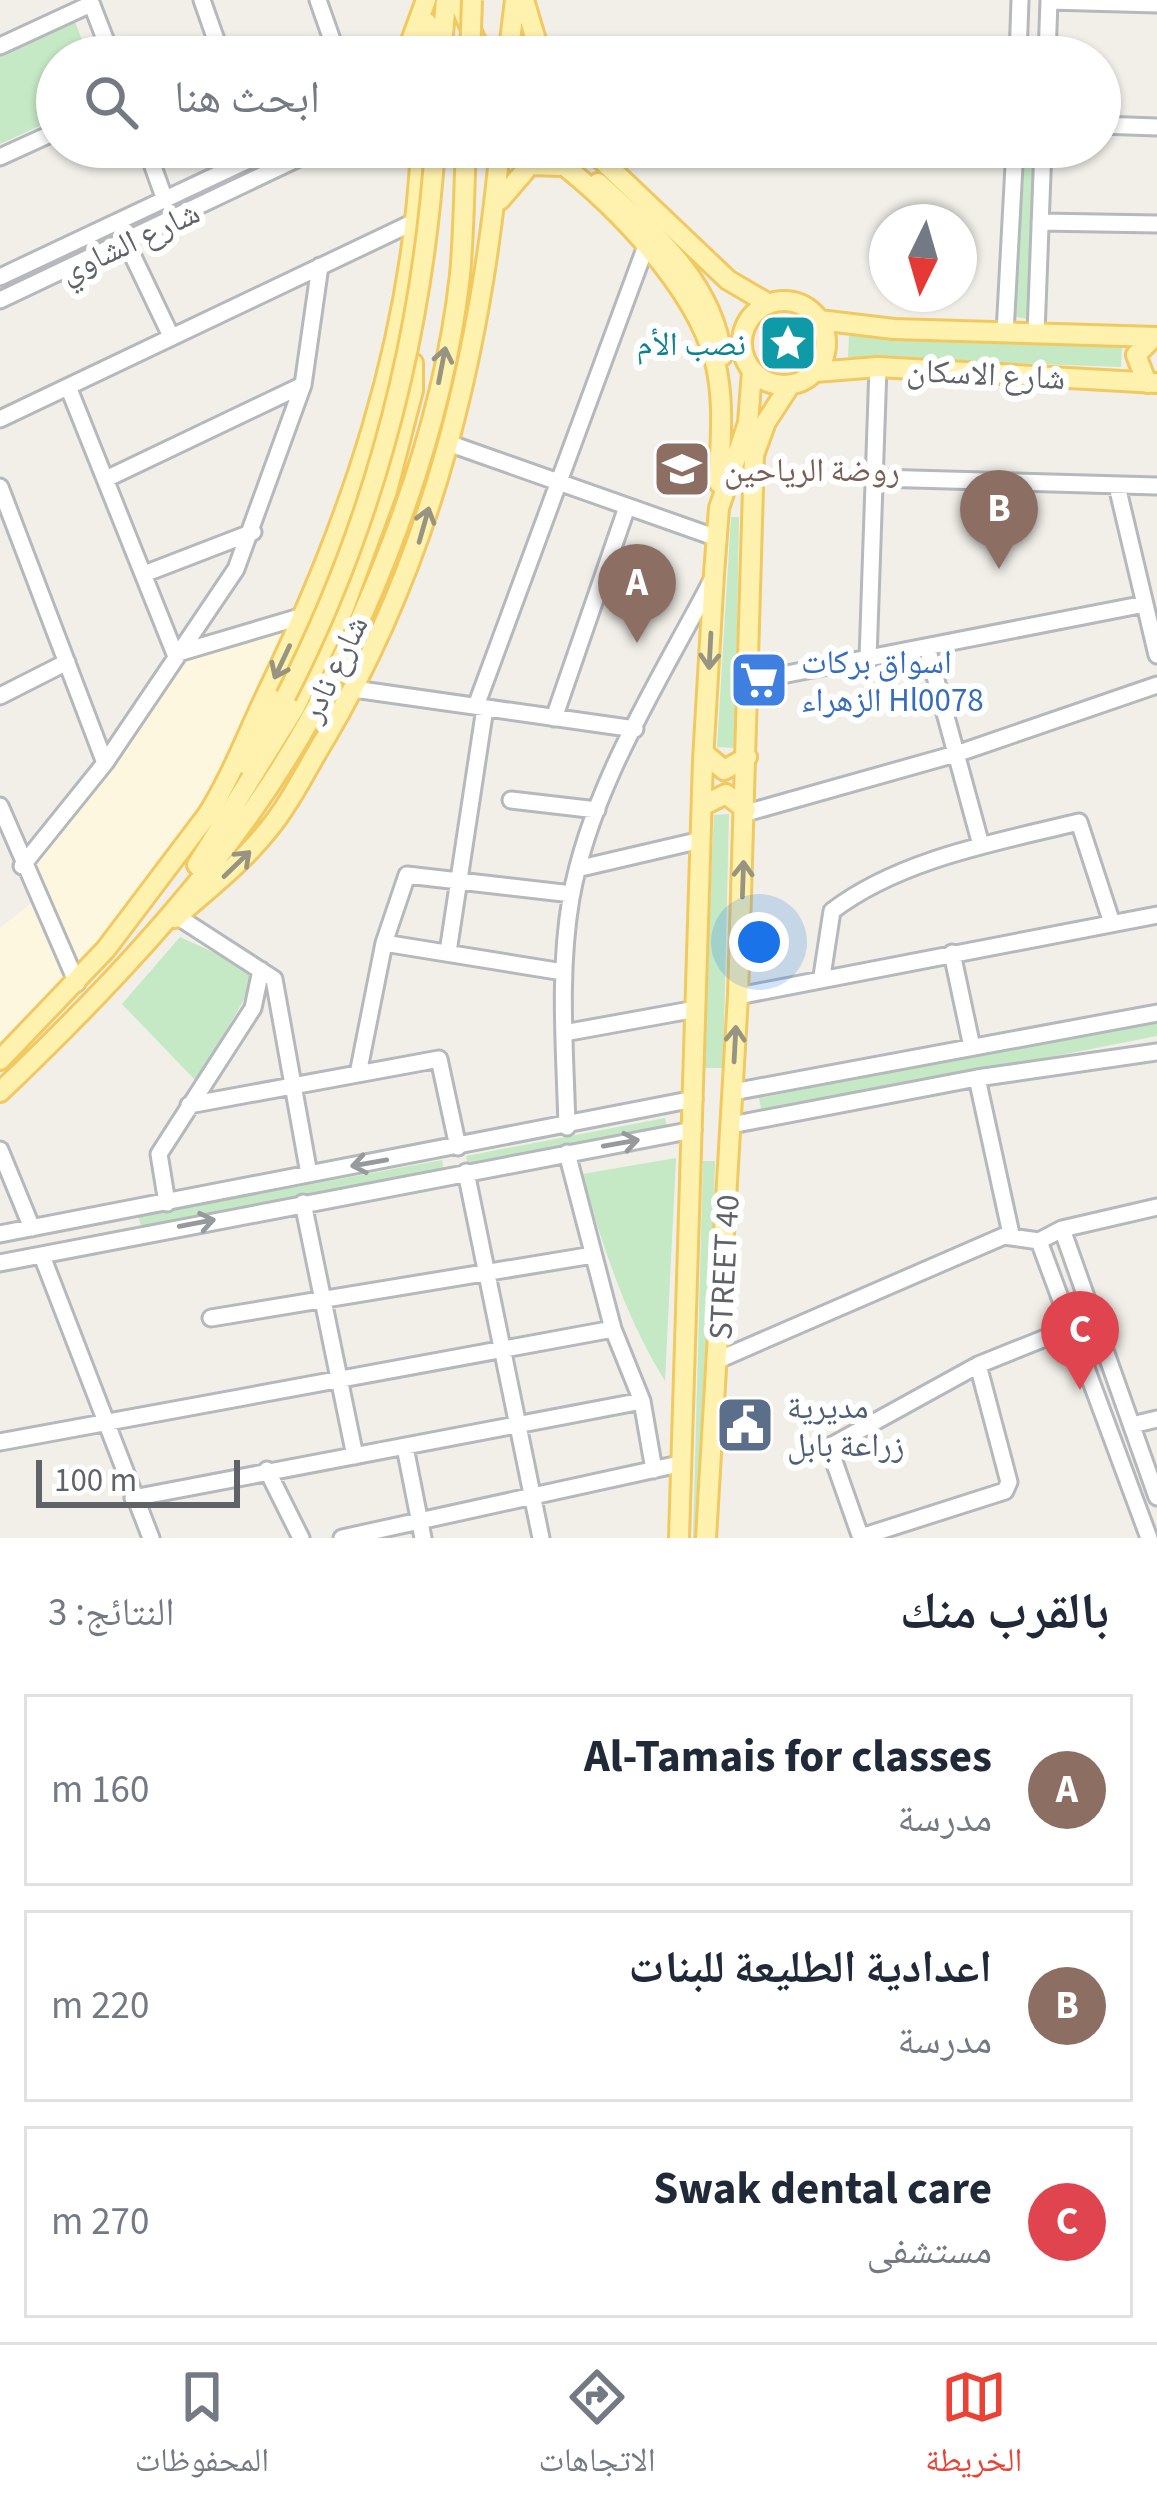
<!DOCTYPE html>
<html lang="ar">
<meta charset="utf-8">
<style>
:root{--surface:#fff;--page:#f6f6f7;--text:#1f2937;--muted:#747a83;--line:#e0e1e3;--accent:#ea4335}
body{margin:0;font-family:"Source Sans 3","Noto Naskh Arabic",sans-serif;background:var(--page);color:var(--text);direction:rtl}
.compass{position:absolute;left:869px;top:204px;width:108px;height:108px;border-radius:50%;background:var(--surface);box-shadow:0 3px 9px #0004;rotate:185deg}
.scale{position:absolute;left:36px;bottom:30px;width:204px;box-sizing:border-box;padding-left:12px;border:6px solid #5f6368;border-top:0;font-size:33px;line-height:42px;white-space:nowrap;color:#5f6368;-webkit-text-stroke:9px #fff;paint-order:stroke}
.you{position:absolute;left:759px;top:942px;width:42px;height:42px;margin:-30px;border:9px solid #fff;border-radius:50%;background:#1a73e8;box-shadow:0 0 0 18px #1a73e833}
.badge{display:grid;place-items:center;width:78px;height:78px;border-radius:50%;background:var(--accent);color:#fff;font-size:39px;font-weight:700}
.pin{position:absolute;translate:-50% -99px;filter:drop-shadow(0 3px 6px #0008)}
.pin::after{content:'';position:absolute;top:63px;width:42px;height:36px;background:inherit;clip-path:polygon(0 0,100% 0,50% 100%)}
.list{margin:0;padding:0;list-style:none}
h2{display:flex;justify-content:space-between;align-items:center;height:156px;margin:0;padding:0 48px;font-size:51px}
h2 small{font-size:39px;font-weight:400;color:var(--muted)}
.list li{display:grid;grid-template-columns:78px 1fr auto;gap:36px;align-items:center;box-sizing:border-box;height:192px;margin:0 24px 24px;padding:0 24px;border:3px solid var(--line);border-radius:0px}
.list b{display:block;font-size:45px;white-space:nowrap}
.list p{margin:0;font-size:39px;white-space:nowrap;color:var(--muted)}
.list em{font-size:39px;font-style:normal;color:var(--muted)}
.icon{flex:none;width:66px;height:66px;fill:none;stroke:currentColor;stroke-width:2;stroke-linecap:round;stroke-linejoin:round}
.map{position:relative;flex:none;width:1157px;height:1538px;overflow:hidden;direction:ltr}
.search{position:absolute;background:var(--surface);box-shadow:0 3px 9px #0004;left:36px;right:36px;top:36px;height:132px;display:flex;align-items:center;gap:30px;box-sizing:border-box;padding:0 42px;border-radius:66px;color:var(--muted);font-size:45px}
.sheet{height:804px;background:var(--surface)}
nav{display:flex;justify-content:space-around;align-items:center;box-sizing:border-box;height:168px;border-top:3px solid var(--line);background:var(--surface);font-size:33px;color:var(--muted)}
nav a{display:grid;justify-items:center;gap:6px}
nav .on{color:var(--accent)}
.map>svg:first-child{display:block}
.commercial{fill:#fef7e0}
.green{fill:#c5e8c5}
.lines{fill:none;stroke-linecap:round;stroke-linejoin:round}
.minor-casing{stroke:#b5b8bc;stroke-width:21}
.major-casing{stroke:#f2c960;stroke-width:24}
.minor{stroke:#fff;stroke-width:15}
.major{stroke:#fff2af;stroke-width:18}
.major-bridge-casing{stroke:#f2c960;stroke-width:24;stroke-linecap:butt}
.major-bridge{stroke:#fff2af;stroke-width:18}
.oneway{stroke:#979581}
.oneway2{stroke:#979a9d}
.labels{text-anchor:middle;stroke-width:12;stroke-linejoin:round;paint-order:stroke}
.street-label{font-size:33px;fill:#5f6368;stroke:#fff}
.culture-label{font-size:33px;fill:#0d838f;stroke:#fff;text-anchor:end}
.education-label{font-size:33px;fill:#785e54;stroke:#fff;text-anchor:start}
.shop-label{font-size:33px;fill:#366cbe;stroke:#fff;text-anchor:start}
.service-label{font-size:33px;fill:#4e5e75;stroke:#fff;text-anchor:start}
</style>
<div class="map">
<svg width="1157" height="1538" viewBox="0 0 1157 1538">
<rect width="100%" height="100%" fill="#f1efe8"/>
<path class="commercial" d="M307,613L194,823L45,1009L0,1046V928L43,894L29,847L183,663Z"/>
<path class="green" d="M75,22L89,57H57V118L0,144V55Z
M1023,147H1035L1028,319L1016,317Z
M849,336L1122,345L1121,367L848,357Z
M731,517H739L735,748L717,747Z
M729,814L723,1068H702L714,815Z
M180,937L259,973L197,1082L122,1004Z
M1157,1019V1036L762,1114L759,1098Z
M665,1118L668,1132L469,1173L466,1156Z
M676,1158L665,1381C625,1316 603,1247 582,1174Z
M442,1160L445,1175L141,1226L138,1216Z
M703,1161H715L704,1538H693Z"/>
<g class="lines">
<g class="minor-casing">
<path id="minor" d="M90,0L112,57
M202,0L222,57
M318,0L338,57
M1049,1L1157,4
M0,46L91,4
M1018,57L1020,0
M1047,57L1049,0
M1100,125L1157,127
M146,147L165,200
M0,157L57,131
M1040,222L1157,224
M127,244L170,334
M0,277L276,147
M0,300L322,147
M1005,333L1015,147
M1036,334L1043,147
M69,389L175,654L303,616
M0,419L416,221
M448,443L717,538
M878,478L1157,486
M106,479L303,385
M1117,486L1157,655
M0,487L105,763
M144,574L253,532
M927,647L981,845
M868,659L878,367
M751,681L1145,604
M354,689L635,729
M0,696L67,662
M476,706L646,246
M554,718L627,507
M511,800L597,810
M0,806L77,983
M746,813L959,753L1157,685
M22,866L105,763L236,569L303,385L320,266
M581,868L701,840
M172,913L274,979L309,1174
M384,943L563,972
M448,952L485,708
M952,953L972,1047
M822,976L832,911C900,859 997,842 1079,822L1112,923
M738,996L1157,915
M564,1033L696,1009
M358,1074L384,943L407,875L572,894
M977,1078L1011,1234
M733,1092L1157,1013
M189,1105L439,1059L458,1147
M731,1125L977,1078L1157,1052
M567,1127C565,1051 558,974 571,898C591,786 660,680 712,580
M0,1150L32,1228
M567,1153L613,1329L642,1401L654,1470
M466,1172L541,1538
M167,1203L159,1154L253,1008L261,970
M303,1203L355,1456
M1062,1229L1157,1497
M0,1234L694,1099
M1039,1241L1149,1538
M42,1256L151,1538
M0,1263L693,1130
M211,1318L593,1255
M718,1360L1004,1236L1039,1241L1062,1229L1157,1207
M1132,1425L1157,1419
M0,1442L613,1329
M405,1447L423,1538
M267,1470L301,1538
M133,1498L642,1401
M861,1537L1005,1491L1009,1482L978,1365
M342,1538L679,1464
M861,1538L829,1447L978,1365L1070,1328"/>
</g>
<g class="major-casing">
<path id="major" d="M458,0L483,57
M524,0L541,57
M405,57L426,0
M425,57L427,23
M441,57L446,0
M508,57L515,0
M539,147C604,193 695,283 715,362C725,401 720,443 719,483
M588,147L728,280L769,304
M598,183C652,232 712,279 722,356
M500,200L530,165L562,166
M742 343a42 42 0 1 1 84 0a42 42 0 1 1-84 0Z
M819,320L894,329L1157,337
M815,372L878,367L1157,383
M1147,383L1136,355L1154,337
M704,753L724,770L747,757
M245,764L286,696
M702,806L726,794L746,810
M206,817C231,778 247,735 267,693C351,520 412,341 421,147
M197,865L294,709L344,608L387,491L413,390V363L396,360
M175,918C207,890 241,864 268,830C291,802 307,768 326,737C432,557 481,354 500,147
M0,1060L106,949L211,810
M0,1092C89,1007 178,915 250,814C354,668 440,454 460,275C464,232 464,189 466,147
M679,1538L703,760L714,574L719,508L748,423L752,371
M706,1538L738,996L754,455L766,422L790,385"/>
</g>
<use href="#minor" class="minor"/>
<use href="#major" class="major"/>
<g class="major-bridge-casing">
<path id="major-bridge" d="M470,57L472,0
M286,696C374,524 422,340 435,147"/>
</g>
<use href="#major-bridge" class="major-bridge"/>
</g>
<defs><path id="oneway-shaft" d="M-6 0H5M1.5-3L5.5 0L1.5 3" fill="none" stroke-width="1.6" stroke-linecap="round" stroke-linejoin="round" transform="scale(3)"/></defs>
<g class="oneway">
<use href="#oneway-shaft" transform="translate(442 365) rotate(-79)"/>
<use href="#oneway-shaft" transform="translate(424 525) rotate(-74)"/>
<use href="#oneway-shaft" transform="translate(710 651) rotate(93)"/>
<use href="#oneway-shaft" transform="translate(282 662) rotate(115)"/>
<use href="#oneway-shaft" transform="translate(237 864) rotate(-44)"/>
<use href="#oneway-shaft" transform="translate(743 879) rotate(-88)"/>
<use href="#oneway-shaft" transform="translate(735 1044) rotate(-87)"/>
</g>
<g class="oneway2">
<use href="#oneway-shaft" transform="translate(621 1143) rotate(-10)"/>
<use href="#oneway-shaft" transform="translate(369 1163) rotate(170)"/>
<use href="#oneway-shaft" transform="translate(197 1223) rotate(-11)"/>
</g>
<defs>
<g id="sight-square" transform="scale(3)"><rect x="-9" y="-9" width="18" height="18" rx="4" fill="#0f9aa8" stroke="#fff"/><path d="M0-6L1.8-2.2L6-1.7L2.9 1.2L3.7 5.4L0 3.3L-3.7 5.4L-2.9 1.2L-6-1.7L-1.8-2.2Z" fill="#fff"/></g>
<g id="school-square" transform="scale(3)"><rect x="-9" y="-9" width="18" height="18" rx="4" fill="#8d6e63" stroke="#fff"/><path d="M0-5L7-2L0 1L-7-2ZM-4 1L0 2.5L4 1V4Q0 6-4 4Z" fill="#fff"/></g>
<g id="supermarket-square" transform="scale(3)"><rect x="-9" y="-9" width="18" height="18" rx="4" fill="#3f7fe0" stroke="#fff"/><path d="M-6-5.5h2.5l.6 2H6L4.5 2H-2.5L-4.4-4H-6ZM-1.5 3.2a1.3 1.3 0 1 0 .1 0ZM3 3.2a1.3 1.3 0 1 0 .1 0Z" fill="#fff"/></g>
<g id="civic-square" transform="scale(3)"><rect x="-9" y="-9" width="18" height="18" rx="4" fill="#5c6f8a" stroke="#fff"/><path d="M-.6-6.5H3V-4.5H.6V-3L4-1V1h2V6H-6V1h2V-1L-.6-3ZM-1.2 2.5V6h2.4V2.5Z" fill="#fff"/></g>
</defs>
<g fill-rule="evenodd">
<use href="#sight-square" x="788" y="343"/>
<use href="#school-square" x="682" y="469"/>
<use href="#supermarket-square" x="759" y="680"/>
<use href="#civic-square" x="745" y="1425"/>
</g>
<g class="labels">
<g class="street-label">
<text transform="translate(129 241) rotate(-25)" y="12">شارع الشاوي</text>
<text transform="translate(986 373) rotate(3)" y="12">شارع الاسكان</text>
<text transform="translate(333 668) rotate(-64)" y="12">شارع نادر</text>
<text transform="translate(723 1267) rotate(-87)" y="12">STREET 40</text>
</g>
<g class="culture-label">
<text x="746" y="355">نصب الأم</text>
</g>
<g class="education-label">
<text x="724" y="481">روضة الرياحين</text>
</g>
<g class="shop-label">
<text x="801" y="673">اسواق بركات<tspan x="801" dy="38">الزهراء Hl0078</tspan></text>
</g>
<g class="service-label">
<text x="787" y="1418">مديرية<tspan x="787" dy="38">زراعة بابل</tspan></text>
</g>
</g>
</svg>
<svg class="compass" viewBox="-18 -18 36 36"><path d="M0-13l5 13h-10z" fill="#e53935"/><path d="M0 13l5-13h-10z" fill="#747a83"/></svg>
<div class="scale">100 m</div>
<div class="you"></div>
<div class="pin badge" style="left:637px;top:643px;background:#8d6e63">A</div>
<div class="pin badge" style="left:999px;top:569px;background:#8d6e63">B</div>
<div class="pin badge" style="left:1080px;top:1390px;background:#e0444e">C</div>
<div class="search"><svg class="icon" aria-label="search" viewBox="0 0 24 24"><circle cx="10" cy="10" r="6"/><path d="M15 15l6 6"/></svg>ابحث هنا</div>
</div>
<section class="sheet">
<h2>بالقرب منك<small>النتائج: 3</small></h2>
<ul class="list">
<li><span class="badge" style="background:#8d6e63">A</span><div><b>Al-Tamais for classes</b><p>مدرسة</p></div><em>160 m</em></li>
<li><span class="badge" style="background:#8d6e63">B</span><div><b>اعدادية الطليعة للبنات</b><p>مدرسة</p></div><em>220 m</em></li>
<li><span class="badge" style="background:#e0444e">C</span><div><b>Swak dental care</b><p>مستشفى</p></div><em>270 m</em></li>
</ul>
</section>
<nav>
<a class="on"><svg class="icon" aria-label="map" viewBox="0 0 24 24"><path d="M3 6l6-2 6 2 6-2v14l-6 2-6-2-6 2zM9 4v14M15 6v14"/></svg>الخريطة</a>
<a><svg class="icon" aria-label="directions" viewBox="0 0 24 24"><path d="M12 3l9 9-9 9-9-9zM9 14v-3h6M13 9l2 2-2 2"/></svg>الاتجاهات</a>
<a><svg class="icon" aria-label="saved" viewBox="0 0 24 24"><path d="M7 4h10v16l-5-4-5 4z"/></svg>المحفوظات</a>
</nav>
